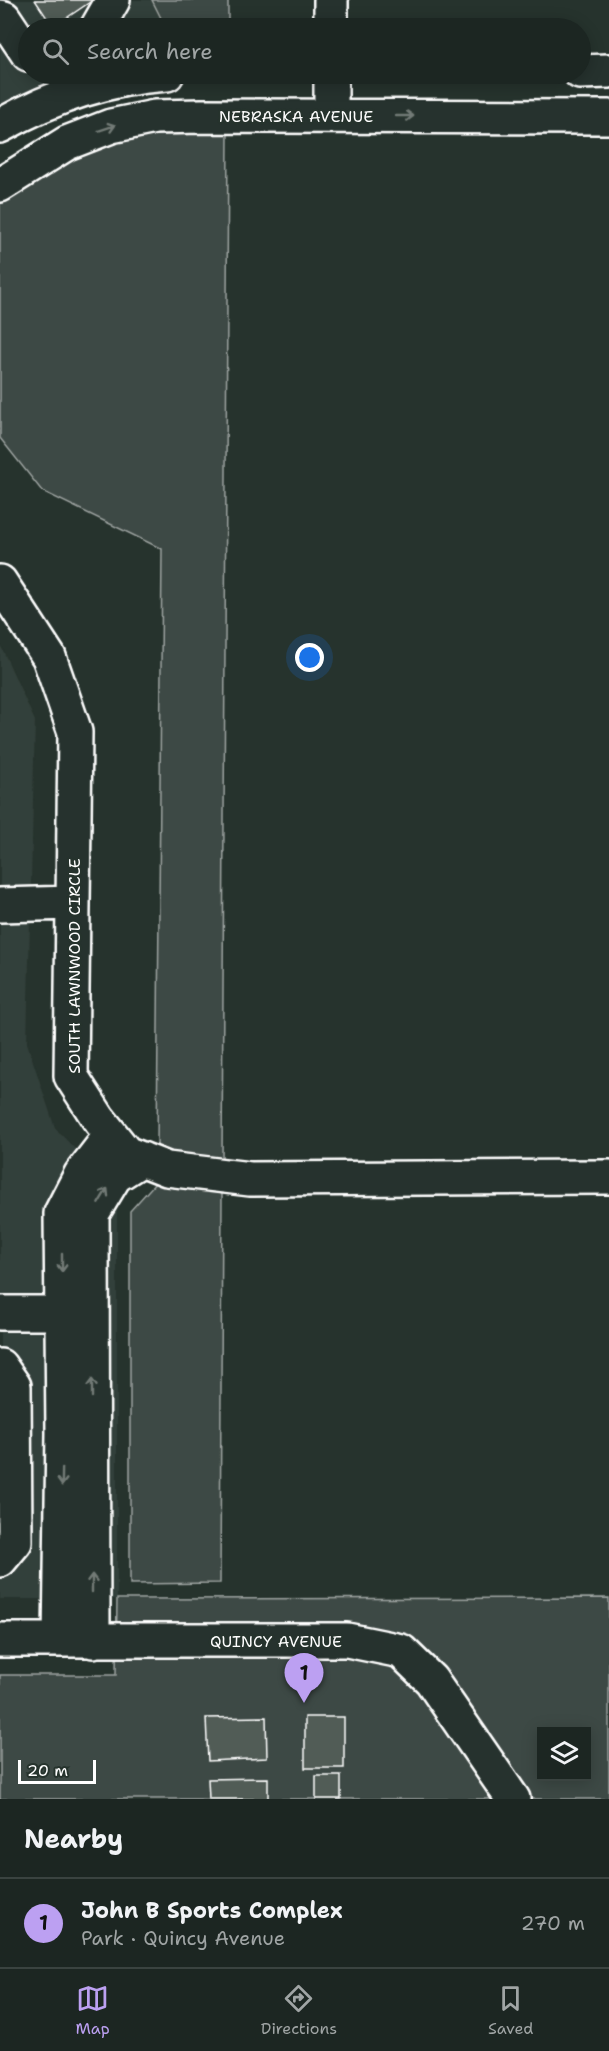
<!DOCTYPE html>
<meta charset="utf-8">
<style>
:root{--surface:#1c2622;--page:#252e2a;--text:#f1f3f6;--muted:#a0a5a5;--line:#3a4340;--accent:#bca0f2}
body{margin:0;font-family:"Shantell Sans",sans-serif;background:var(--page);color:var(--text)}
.controls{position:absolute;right:18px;bottom:18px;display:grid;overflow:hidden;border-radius:0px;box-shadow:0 3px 15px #0003}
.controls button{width:54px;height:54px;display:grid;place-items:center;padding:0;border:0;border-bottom:2px solid var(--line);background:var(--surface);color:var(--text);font:30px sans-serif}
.scale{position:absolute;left:18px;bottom:15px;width:78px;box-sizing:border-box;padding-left:6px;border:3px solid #fff;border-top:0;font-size:16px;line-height:21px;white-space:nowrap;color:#fff;-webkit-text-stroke:4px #26332d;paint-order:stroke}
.you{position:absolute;left:310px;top:658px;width:21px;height:21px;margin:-15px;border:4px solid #fff;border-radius:50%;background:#1a73e8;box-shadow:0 0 0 9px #1a73e833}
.badge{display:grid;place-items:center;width:39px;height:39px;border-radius:50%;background:var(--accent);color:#111;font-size:20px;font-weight:700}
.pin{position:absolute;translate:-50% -50px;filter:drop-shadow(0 2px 3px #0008)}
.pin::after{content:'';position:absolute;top:32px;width:21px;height:18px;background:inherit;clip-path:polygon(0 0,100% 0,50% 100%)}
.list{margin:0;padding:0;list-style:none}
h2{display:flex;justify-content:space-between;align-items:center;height:78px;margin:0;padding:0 24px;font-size:26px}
h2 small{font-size:20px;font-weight:400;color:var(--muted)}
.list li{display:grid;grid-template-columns:39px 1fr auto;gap:18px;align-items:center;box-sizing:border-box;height:90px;padding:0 24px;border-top:2px solid var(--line)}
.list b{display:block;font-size:22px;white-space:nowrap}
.list p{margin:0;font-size:20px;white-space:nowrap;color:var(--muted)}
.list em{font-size:20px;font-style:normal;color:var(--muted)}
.icon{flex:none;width:33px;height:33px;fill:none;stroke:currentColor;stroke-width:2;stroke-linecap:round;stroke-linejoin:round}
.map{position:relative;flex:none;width:609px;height:1799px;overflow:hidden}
.search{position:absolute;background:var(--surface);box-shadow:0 3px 15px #0003;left:18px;right:18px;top:18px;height:66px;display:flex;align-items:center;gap:15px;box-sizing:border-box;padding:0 21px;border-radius:33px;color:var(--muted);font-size:22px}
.sheet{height:168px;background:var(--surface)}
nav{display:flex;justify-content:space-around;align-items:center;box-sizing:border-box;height:84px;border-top:2px solid var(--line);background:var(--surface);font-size:16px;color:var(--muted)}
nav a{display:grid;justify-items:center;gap:3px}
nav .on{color:var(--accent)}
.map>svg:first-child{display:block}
.built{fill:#333f3a}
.green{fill:#3e4944;stroke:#9ea4a2;stroke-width:1.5;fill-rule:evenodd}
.building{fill:#515c57;stroke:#fff;stroke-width:1.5}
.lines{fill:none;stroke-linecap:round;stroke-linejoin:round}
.minor-casing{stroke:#fff;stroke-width:38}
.minor{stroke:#26332d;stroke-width:33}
.oneway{stroke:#727a76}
.labels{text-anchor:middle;stroke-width:4.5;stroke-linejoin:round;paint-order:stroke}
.street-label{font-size:16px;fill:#fff;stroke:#26332d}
</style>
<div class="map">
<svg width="609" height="1799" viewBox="0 0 609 1799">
<rect width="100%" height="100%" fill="#26332d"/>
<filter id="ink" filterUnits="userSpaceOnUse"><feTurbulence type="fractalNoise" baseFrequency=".0167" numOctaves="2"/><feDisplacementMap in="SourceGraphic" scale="12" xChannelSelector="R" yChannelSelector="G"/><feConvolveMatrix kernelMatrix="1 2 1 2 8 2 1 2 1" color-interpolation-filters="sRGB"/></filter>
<g filter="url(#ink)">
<path class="built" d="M0,0H152L166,28H28V74H84L57,82L56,80L0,109Z
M0,644L35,721L27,1043L55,1128L117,1193V1599H0Z"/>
<path class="green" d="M152,0H228V28H166Z
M228,131L222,1161L170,1154L157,1149L162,549L42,491L0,438V204C41,167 104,136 159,132C182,130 205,131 228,131Z
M157,1181L222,1191L220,1583L130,1584V1211Z
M609,1598V1799H0V1675H116L117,1599ZM542,1732H586V1776H542Z"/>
<path class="building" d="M35,0H93L53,27Z
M266,1717L267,1758L208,1761L206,1718Z
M305,1717H344V1768H305Z
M316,1776H341V1799H316Z
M268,1778V1799H209L208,1779Z"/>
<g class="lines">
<g class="minor-casing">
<path id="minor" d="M331,0V28
M0,17L4,18L28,54
M97,28L113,0
M580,72L609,71
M331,116V74
M0,126C53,96 106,78 167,74
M0,185L67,143L111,126L155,117L202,116L609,117
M0,582L49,657L75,732L71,1076L98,1118L126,1153L167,1169L250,1179L609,1177
M0,905L73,903
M0,1313H82
M0,1366L14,1386L15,1542L0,1560
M0,1640H347L401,1651L431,1680L513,1799
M60,1640L63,1433L61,1213L81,1174L111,1135
M93,1641L92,1214L115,1176L142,1159"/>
</g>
<use href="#minor" class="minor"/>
</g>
<defs><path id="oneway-shaft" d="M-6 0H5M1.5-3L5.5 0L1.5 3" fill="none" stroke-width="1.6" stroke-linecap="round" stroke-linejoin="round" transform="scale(1.5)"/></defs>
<g class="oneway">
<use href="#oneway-shaft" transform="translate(405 116)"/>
<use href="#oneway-shaft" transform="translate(107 128) rotate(-18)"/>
<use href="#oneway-shaft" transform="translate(103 1196) rotate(-59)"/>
<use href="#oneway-shaft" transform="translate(62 1263) rotate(90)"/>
<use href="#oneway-shaft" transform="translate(92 1388) rotate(-90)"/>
<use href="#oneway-shaft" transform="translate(62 1477) rotate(91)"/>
<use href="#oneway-shaft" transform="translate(92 1583) rotate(-90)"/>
</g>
</g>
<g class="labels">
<g class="street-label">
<text x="296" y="122">NEBRASKA AVENUE</text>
<text transform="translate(74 966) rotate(-90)" y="6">SOUTH LAWNWOOD CIRCLE</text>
<text x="276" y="1647">QUINCY AVENUE</text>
</g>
</g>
</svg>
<div class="controls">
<button><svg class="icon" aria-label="layers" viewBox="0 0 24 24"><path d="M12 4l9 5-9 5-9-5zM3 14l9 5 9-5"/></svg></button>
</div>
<div class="scale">20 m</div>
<div class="you"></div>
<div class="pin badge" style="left:304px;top:1703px">1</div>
<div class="search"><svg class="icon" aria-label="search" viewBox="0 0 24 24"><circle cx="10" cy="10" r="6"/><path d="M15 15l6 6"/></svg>Search here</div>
</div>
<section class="sheet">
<h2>Nearby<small></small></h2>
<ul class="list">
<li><span class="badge">1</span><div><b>John B Sports Complex</b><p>Park · Quincy Avenue</p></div><em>270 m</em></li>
</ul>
</section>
<nav>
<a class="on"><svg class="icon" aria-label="map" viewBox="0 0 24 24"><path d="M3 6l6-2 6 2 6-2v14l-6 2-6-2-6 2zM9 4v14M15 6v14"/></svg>Map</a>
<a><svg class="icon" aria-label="directions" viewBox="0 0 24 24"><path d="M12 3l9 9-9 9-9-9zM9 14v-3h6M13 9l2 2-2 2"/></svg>Directions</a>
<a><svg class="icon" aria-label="saved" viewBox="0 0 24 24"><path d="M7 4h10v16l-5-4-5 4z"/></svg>Saved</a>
</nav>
